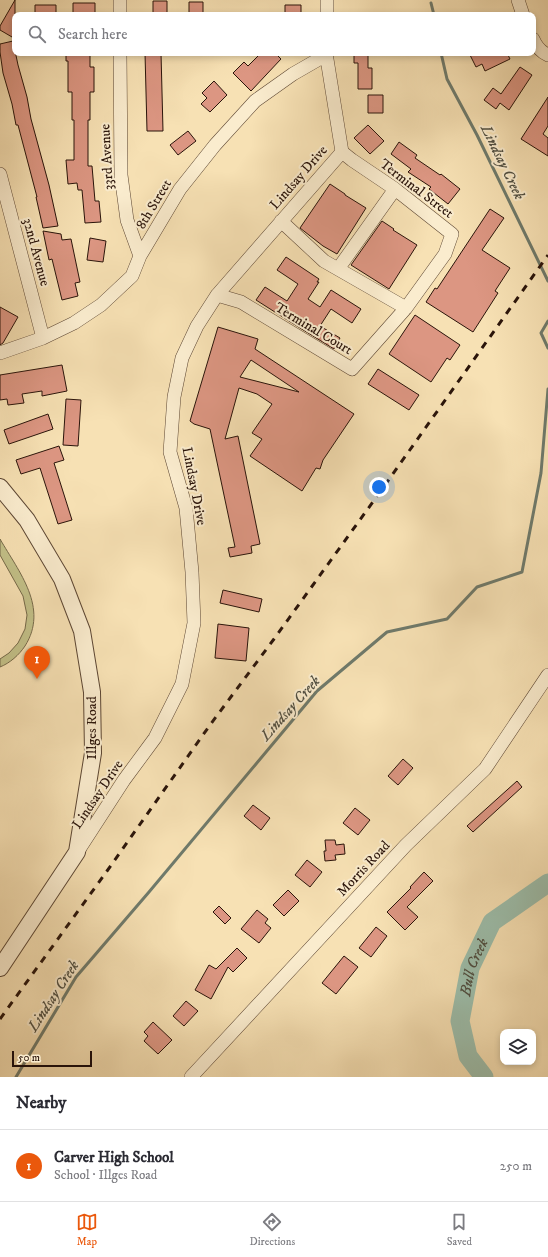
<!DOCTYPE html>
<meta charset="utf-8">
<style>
:root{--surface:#fff;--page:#f2f2f3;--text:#2b2b33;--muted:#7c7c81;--line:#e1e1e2;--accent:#ea580c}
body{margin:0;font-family:"IM FELL DW Pica",serif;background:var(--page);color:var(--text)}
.controls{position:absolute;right:12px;bottom:12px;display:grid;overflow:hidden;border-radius:8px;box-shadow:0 2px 6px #0003}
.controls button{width:36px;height:36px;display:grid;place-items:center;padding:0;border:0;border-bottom:1px solid var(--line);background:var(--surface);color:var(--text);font:20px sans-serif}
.scale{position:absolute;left:12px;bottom:10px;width:80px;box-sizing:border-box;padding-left:4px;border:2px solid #2a140a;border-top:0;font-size:11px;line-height:14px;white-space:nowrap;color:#2a140a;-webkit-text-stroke:3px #faecce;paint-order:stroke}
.you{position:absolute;left:379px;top:487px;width:14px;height:14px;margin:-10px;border:3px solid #fff;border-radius:50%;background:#1a73e8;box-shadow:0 0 0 6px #1a73e833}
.badge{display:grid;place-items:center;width:26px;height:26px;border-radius:50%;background:var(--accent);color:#fff;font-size:13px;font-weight:700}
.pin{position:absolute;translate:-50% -33px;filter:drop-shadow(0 1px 2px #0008)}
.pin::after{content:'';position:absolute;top:21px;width:14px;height:12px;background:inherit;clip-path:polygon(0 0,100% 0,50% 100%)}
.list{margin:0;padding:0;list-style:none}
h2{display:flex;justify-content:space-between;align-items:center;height:52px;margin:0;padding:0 16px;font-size:17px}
h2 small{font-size:13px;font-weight:400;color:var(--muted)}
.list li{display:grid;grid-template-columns:26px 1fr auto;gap:12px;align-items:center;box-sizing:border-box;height:72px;padding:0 16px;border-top:1px solid var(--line)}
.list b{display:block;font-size:15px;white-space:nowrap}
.list p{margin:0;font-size:13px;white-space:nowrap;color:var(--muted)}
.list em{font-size:13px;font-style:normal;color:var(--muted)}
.icon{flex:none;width:22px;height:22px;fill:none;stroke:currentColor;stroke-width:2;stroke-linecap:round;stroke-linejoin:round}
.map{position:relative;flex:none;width:548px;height:1077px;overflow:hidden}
.search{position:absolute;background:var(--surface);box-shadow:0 2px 6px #0003;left:12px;right:12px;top:12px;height:44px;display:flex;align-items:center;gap:10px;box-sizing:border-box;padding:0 14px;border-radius:8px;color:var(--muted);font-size:15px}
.sheet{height:124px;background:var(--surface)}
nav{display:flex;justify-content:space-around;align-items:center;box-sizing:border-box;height:56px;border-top:1px solid var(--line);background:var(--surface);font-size:11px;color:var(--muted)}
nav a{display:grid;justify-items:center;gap:2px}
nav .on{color:var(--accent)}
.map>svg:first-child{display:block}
.green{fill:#c3c189;stroke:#766a4a}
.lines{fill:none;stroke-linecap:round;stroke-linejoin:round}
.stream{stroke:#6f7a6b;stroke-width:3}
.river{stroke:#9dbeab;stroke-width:19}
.building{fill:#dc9682;stroke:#2a140a;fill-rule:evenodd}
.minor-casing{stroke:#5d4734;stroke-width:14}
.tertiary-casing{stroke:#5d4734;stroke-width:18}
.minor{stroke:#faecce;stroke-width:13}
.tertiary{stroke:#faecce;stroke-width:16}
.rail{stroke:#2a140a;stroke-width:3;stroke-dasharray:7 7;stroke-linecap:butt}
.labels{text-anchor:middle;stroke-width:4;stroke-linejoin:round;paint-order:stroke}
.street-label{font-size:14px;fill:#2a140a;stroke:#faecce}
.water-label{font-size:15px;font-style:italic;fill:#525042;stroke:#faecce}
</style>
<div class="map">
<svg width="548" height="1077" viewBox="0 0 548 1077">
<rect width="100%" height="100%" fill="#f7e1b4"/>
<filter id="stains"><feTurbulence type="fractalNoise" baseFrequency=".005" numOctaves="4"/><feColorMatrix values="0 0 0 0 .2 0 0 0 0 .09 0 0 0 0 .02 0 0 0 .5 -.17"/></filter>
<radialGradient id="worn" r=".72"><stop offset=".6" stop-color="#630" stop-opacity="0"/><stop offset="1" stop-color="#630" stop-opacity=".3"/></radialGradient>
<path class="green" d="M0,539C19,572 49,608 25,646C19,655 10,663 0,667V659L9,653L18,643L25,629L27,615L23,596L0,555Z"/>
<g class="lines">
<path class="stream" d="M431,3L434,15
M441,53L447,79L477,135L548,281
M548,321L541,333L548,348
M16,1077L76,977L149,892L317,691L387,632L447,619L477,587L522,572L541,473L548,389"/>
<path class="river" id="s1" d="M484,1077L468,1056L460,1021L470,968L492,922L548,883"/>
</g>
<path class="building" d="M15,0V32L12,37L0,30V26Z
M153,1H167V15H153Z
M189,2H203V15H189Z
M73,3H95V15H73Z
M35,5H56V15H35Z
M285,5H301V15H285Z
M13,41L18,65L27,97L31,119L49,185L58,226L43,228L36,197H37L18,125H16L12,104L3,73L0,52V44Z
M66,53H90V67H94V92H90V120H88V166H92L95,201H99L101,222L85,223L82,190H78L77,183L68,184L66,160H74V120H72V92H68V61H66Z
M145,53H161L163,131H147Z
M261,53H275L281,59L251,91L233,73L244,62L248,66Z
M354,53H368V68H372V89H358V63H354Z
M469,53H507L510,59L485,71L482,64L476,67Z
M520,67L532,75L509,110L500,103L496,109L484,100L493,88L501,94Z
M214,81L227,95L210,112L201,104L207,98L202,93Z
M368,95H383V113H368Z
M548,97V126L543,134L548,138V156L521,139Z
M368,125L384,141L370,154L354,138Z
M188,131L196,141L178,155L170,145Z
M399,142L417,155L415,158L440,175L441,174L460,189L448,204L429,189L431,187L408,172L411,169L391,154Z
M330,184L345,194V195L366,208L337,254L323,246L300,228Z
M490,209L504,218L482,250L510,268L495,291L498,293L473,332L426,302L435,288L437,289Z
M382,221L394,229L393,230L417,245L389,289L351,265Z
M43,231L61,234L62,240L71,239L80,282L75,283L78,296L62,300L52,259L49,260Z
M90,238L106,241L103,262L87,260Z
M286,257L319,279L317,282H319L308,299L320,307L331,290L361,309L352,323L331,309L320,326L340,338L334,349L300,328L256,300L265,287L287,301L298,284L277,270Z
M0,307L18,317L3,343L0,345Z
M415,315L460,345L450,360L447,358L431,382L389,354Z
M218,327L258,339L255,349L354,414L323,460L320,469L316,468L302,491L250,456L262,439L252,433L272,404L257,394L239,388L225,439L238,436L260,544L251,546L252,553L230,557L228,548L235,547L210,429L194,424L190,421ZM251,360L299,392L240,377Z
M62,365L67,391L42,396V391L22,394L24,403L8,405L7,399L0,400V375Z
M378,369L419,395L409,410L368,384Z
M66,399L81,400L78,446L63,445Z
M48,414L53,429L9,444L4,430Z
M59,446L64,460L54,463L72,520L58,524L40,468L21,474L16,460Z
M223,590L262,599L259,612L220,603Z
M218,624L249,628L246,661L215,658Z
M403,759L413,768L398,785L388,776Z
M517,781L522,787L473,832L467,826Z
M253,805L270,818L261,830L244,816Z
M355,808L370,820L358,835L343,823Z
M325,840H335L336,845L344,844L345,854L335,855L336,860L325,861L324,851H326Z
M307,860L322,872L310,887L295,875Z
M424,872L433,881L407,907L418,917L405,930L387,912L411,888L410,887Z
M288,890L299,901L284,916L273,905Z
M219,906L231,918L225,924L213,912Z
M257,910L268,919L265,923L271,928L259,943L241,929Z
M376,927L387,936L371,957L359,948Z
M237,948L247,958L233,972L228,967L211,999L195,990L209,965L216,969Z
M344,956L358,967L336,994L322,983Z
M186,1001L198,1011L184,1026L173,1016Z
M153,1022L172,1040L158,1054L144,1041L148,1036L144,1032Z"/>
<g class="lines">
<g class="minor-casing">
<path id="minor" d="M518,0L523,15
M120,15V0
M327,15V0
M533,39C536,46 541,52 548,55
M120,53L121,175L127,220L140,256
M326,53L342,152
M0,174L43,338
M281,221L324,261L406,308
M338,269L395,189
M217,295L241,302L352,369L406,308L445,254L452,234L395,189L352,160L342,152
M0,353L43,338L74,323L101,305L132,276L140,256L180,189L215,145L255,101L293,74L326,55
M78,851L124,780L155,738L182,684L194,623L192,572L186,508L170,452L174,397L182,358L197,326L217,295L342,152
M191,1077L406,845L485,769L548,675"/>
</g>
<g class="tertiary-casing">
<path id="tertiary" d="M0,487L27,520L62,579L82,631L92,692L93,753L77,852L0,968"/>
</g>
<use href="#minor" class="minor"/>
<use href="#tertiary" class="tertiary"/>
<path class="rail" d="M0,1019L107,871L210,725L274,639L380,492L548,255"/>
</g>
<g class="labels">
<g class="street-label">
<text transform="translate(106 157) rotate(-93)" y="5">33rd Avenue</text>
<text transform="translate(298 177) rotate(-49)" y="5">Lindsay Drive</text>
<text transform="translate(417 188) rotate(37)" y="5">Terminal Street</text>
<text transform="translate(153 204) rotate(-59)" y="5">8th Street</text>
<text transform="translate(37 252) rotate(75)" y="5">32nd Avenue</text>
<text transform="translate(314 328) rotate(31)" y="5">Terminal Court</text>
<text transform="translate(195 486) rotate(79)" y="5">Lindsay Drive</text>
<text transform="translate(91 728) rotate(-90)" y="5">Illges Road</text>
<text transform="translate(97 794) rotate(-56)" y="5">Lindsay Drive</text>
<text transform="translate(363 868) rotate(-47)" y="5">Morris Road</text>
</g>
<g class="water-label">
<text transform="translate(503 162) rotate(64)" y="5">Lindsay Creek</text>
<text transform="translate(290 708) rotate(-48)" y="5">Lindsay Creek</text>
<text dy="5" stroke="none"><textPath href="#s1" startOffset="118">Bull Creek</textPath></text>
<text transform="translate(53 996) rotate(-57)" y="5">Lindsay Creek</text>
</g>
</g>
<rect width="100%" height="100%" filter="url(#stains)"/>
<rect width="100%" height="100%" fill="url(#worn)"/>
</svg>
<div class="controls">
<button><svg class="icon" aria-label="layers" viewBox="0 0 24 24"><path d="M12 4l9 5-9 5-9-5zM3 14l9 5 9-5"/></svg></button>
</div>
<div class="scale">50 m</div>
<div class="you"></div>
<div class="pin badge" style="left:37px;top:679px">1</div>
<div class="search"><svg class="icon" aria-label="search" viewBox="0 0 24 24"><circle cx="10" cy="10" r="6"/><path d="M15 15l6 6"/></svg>Search here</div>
</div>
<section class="sheet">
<h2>Nearby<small></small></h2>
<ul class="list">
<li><span class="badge">1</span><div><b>Carver High School</b><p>School · Illges Road</p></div><em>250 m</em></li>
</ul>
</section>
<nav>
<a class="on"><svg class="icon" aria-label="map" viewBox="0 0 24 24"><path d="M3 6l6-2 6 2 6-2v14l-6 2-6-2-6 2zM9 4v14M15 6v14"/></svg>Map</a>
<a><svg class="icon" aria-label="directions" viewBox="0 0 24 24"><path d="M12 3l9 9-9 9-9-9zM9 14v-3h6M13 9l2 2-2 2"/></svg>Directions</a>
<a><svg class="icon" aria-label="saved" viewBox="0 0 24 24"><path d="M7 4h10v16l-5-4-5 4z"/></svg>Saved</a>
</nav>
